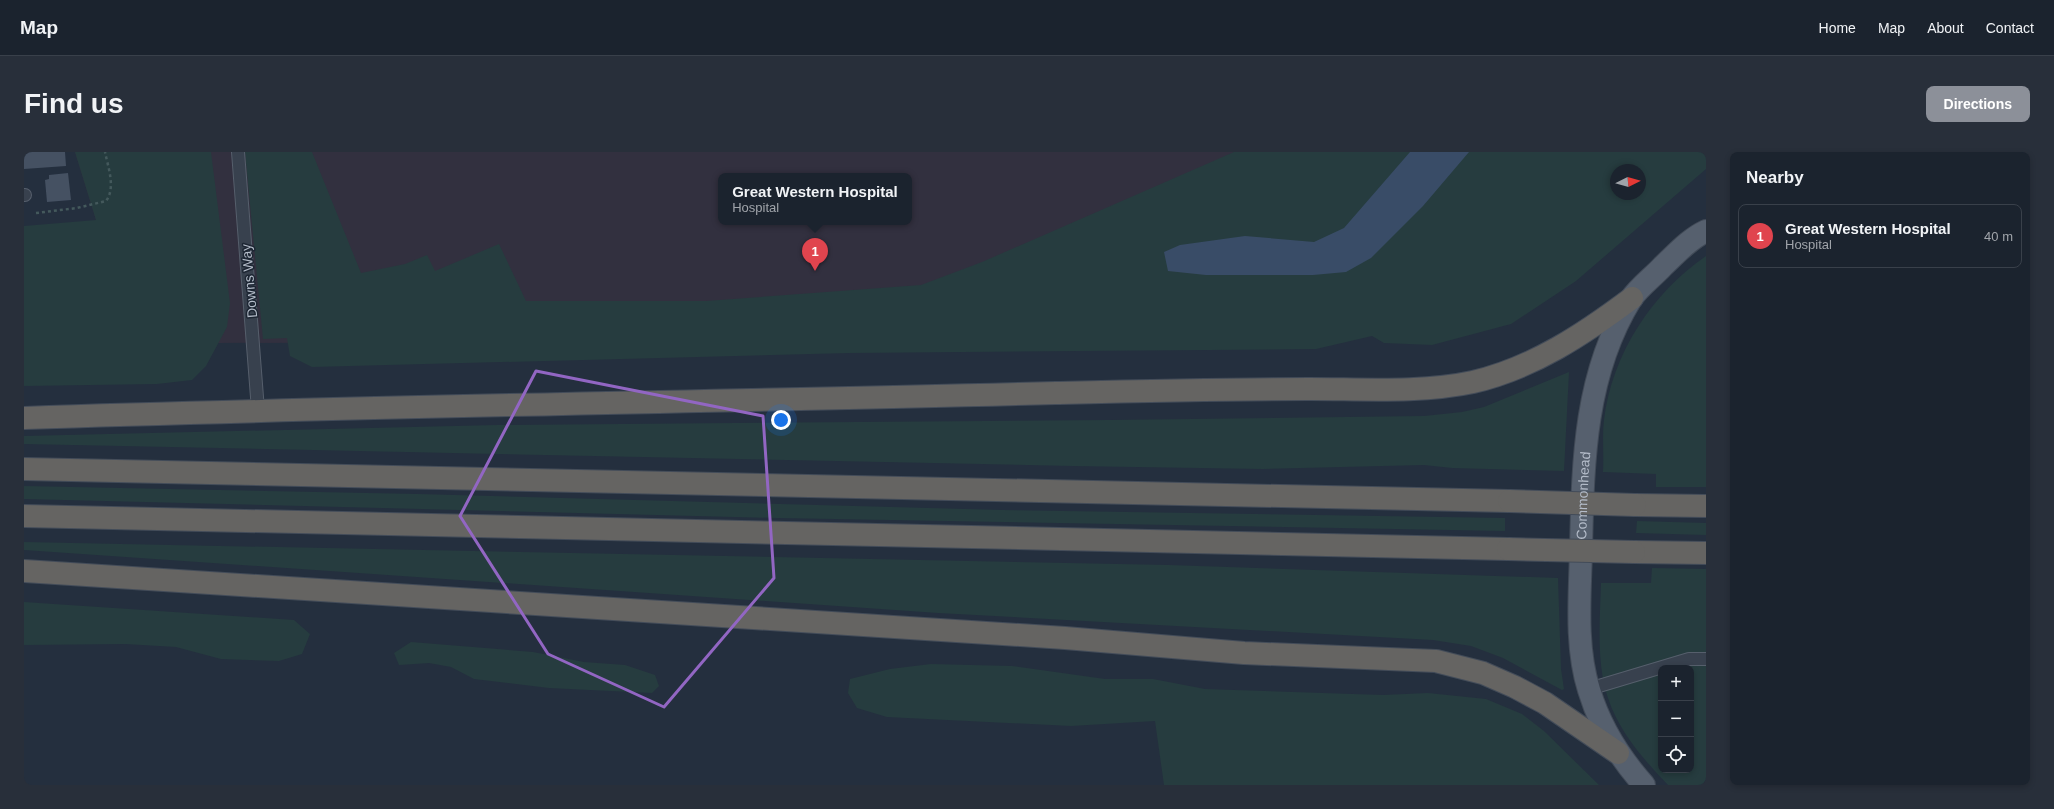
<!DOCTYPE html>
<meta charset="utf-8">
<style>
:root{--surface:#1b232e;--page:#282f3a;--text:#f1f3f6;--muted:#a0a4aa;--line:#39404a;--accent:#8c9099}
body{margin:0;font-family:Helvetica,sans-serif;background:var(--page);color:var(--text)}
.controls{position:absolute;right:12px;bottom:12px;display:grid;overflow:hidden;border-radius:8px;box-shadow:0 2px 6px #0003}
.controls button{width:36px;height:36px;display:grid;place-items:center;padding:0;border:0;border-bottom:1px solid var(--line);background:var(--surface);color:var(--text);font:20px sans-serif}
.compass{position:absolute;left:1586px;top:12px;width:36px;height:36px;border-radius:50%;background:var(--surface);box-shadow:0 2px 6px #0003;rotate:85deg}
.you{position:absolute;left:757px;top:268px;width:14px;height:14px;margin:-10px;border:3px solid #fff;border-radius:50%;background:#1a73e8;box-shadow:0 0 0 6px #1a73e833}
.badge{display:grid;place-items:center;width:26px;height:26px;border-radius:50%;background:var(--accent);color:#fff;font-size:13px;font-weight:700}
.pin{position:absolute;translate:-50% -33px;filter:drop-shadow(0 1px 2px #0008)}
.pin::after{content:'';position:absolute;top:21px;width:14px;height:12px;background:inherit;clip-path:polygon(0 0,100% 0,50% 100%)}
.popup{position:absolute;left:694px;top:21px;width:194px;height:52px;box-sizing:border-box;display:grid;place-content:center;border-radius:8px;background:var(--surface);filter:drop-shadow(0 1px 3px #0005);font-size:13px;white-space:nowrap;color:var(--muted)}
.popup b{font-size:15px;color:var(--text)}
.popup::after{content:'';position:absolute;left:50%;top:100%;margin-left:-8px;border:8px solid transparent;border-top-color:var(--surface)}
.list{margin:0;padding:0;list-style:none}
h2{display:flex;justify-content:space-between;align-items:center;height:52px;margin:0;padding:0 16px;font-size:17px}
h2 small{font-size:13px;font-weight:400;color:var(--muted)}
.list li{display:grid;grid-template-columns:26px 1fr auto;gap:12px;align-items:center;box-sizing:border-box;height:64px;margin:0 8px 8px;padding:0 8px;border:1px solid var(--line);border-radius:8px}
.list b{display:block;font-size:15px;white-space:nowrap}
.list p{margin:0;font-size:13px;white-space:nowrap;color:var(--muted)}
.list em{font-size:13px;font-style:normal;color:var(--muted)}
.icon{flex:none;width:22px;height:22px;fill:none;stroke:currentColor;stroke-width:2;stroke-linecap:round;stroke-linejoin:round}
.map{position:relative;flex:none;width:1682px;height:633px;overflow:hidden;border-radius:8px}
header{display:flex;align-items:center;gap:24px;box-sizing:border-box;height:56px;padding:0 20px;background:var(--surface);border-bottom:1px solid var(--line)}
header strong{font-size:19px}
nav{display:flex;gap:22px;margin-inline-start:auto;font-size:14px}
.intro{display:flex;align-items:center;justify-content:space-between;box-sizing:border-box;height:96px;padding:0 24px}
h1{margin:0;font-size:28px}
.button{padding:10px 18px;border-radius:8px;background:var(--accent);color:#fff;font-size:14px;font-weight:700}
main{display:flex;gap:24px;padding:0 24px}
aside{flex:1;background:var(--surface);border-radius:8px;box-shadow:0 2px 6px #0003}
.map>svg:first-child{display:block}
.medical{fill:#32303f;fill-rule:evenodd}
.green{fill:#263c3f;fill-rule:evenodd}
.water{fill:#394c67}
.building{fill:#455162}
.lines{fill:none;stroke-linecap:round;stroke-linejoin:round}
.service-casing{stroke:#565f6c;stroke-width:14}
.primary-casing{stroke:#414a57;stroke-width:24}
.trunk-casing{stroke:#434c59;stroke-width:24}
.path{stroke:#44595c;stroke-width:2.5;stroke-dasharray:3 3;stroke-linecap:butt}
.service{stroke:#38414e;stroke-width:12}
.primary{stroke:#56606e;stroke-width:22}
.trunk{stroke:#656462;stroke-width:22}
.trunk-bridge-casing{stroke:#434c59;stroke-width:24;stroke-linecap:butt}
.trunk-bridge{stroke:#656462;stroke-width:22}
.marked{fill:none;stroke:#9266c3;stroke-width:3;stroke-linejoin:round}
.labels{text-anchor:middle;stroke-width:3;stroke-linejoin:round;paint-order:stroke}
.street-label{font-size:14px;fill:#b4bcc9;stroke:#1d2633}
</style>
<header>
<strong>Map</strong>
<nav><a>Home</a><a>Map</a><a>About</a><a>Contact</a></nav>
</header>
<div class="intro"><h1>Find us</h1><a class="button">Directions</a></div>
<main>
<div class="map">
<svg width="1682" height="633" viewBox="0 0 1682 633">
<rect width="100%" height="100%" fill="#242f3e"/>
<path class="medical" d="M51,0H1634L1592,18V36L497,190L193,191L169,183L72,68ZM697,24H885V70H697Z"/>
<path class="green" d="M51,0H187L206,151L203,175L182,214L168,228L133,232L0,234V74L72,68Z
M221,0H288L337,121L381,112L403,103L411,119L475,92L502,149H682L897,133L958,110L1210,0H1682V17L1552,129L1487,172L1408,193L1360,191L1348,184L1292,197L826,201L288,215L266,204L263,186L239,187ZM1592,18H1616V42H1592Z
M1682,104V335H1632V322L1579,320C1580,303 1578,285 1580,268C1588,202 1628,141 1682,104Z
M1545,220L1540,319L1428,316L1400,313L1239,317L1048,314L0,292V284L473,273L1085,268L1400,264L1438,260L1460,255Z
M0,334L394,342L979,358L1481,366V379L753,366L0,347Z
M1613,369L1682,371V383L1612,381Z
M0,390L1145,413L1534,426L1537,517L1540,537L1538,538L1479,506L1447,494L1409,488L914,461L0,398Z
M1628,416L1682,417V633H1644C1620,608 1595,580 1584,546C1572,510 1576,468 1577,431H1627ZM1637,516H1667V618H1637Z
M0,450L270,468L286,482L278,502L255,509L197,507L152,495L101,492L0,493Z
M387,490L509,500L560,510L601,513L631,523L635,534L628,541L525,536L450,527L427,515L405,511L375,513L370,501Z
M907,512L988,514L1081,527H1129L1181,537L1359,543L1404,541L1462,547L1498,562L1520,579L1575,633H1140L1131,569L1047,574L863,565L833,556L824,541L826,527L866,517Z"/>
<path class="water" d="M1386,0H1445L1399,54L1347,106L1322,120L1289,123H1182L1144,119L1140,100L1156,93L1221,84L1290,90L1320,76Z"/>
<path class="building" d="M0,0H41L42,14L0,17Z
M44,21L47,48L23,50L21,28L25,27V23Z"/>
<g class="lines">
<g class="service-casing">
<path id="service" d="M214,0L234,258
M0,43H1
M1565,537L1665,507H1682"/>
</g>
<g class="primary-casing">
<g id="primary">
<path id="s1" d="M1620,633C1595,605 1576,575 1565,538C1551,494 1556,443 1557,398C1559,311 1560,223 1607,147C1615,135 1629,125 1639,114C1652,102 1665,87 1682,79"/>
</g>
</g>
<g class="trunk-casing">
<path id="trunk" d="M0,266C344,254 688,250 1032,241C1117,239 1201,237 1286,237C1339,237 1398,241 1449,230C1509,216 1560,182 1608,146
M0,317L1485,349
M1611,353L1682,354
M0,364L1484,397
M1610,400L1682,401
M0,419L1041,486L1220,501L1412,509L1459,521L1491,535L1521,551L1594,601"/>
</g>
<path class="path" d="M12,61L53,56L82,49C92,36 84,15 81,0"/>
<use href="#service" class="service"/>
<use href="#primary" class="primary"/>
<use href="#trunk" class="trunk"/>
<g class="trunk-bridge-casing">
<path id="trunk-bridge" d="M1485,349L1611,353
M1484,397L1610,400"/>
</g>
<use href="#trunk-bridge" class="trunk-bridge"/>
</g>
<path class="marked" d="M512,219L739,264L750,426L640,555L524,502L436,364Z"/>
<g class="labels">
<g class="street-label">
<text transform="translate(225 129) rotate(-95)" y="5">Downs Way</text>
<text dy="5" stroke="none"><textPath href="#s1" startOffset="306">Commonhead</textPath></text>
</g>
</g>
</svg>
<div class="controls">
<button>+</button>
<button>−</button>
<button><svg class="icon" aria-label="locate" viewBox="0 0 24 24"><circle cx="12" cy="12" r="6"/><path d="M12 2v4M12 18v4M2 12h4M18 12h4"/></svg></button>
</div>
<svg class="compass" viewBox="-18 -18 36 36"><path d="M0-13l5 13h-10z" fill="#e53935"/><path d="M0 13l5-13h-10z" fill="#a0a4aa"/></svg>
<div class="you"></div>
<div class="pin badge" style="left:791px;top:119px;background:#e0444e">1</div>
<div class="popup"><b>Great Western Hospital</b>Hospital</div>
</div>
<aside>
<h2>Nearby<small></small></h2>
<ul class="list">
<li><span class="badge" style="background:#e0444e">1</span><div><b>Great Western Hospital</b><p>Hospital</p></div><em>40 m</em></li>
</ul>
</aside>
</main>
